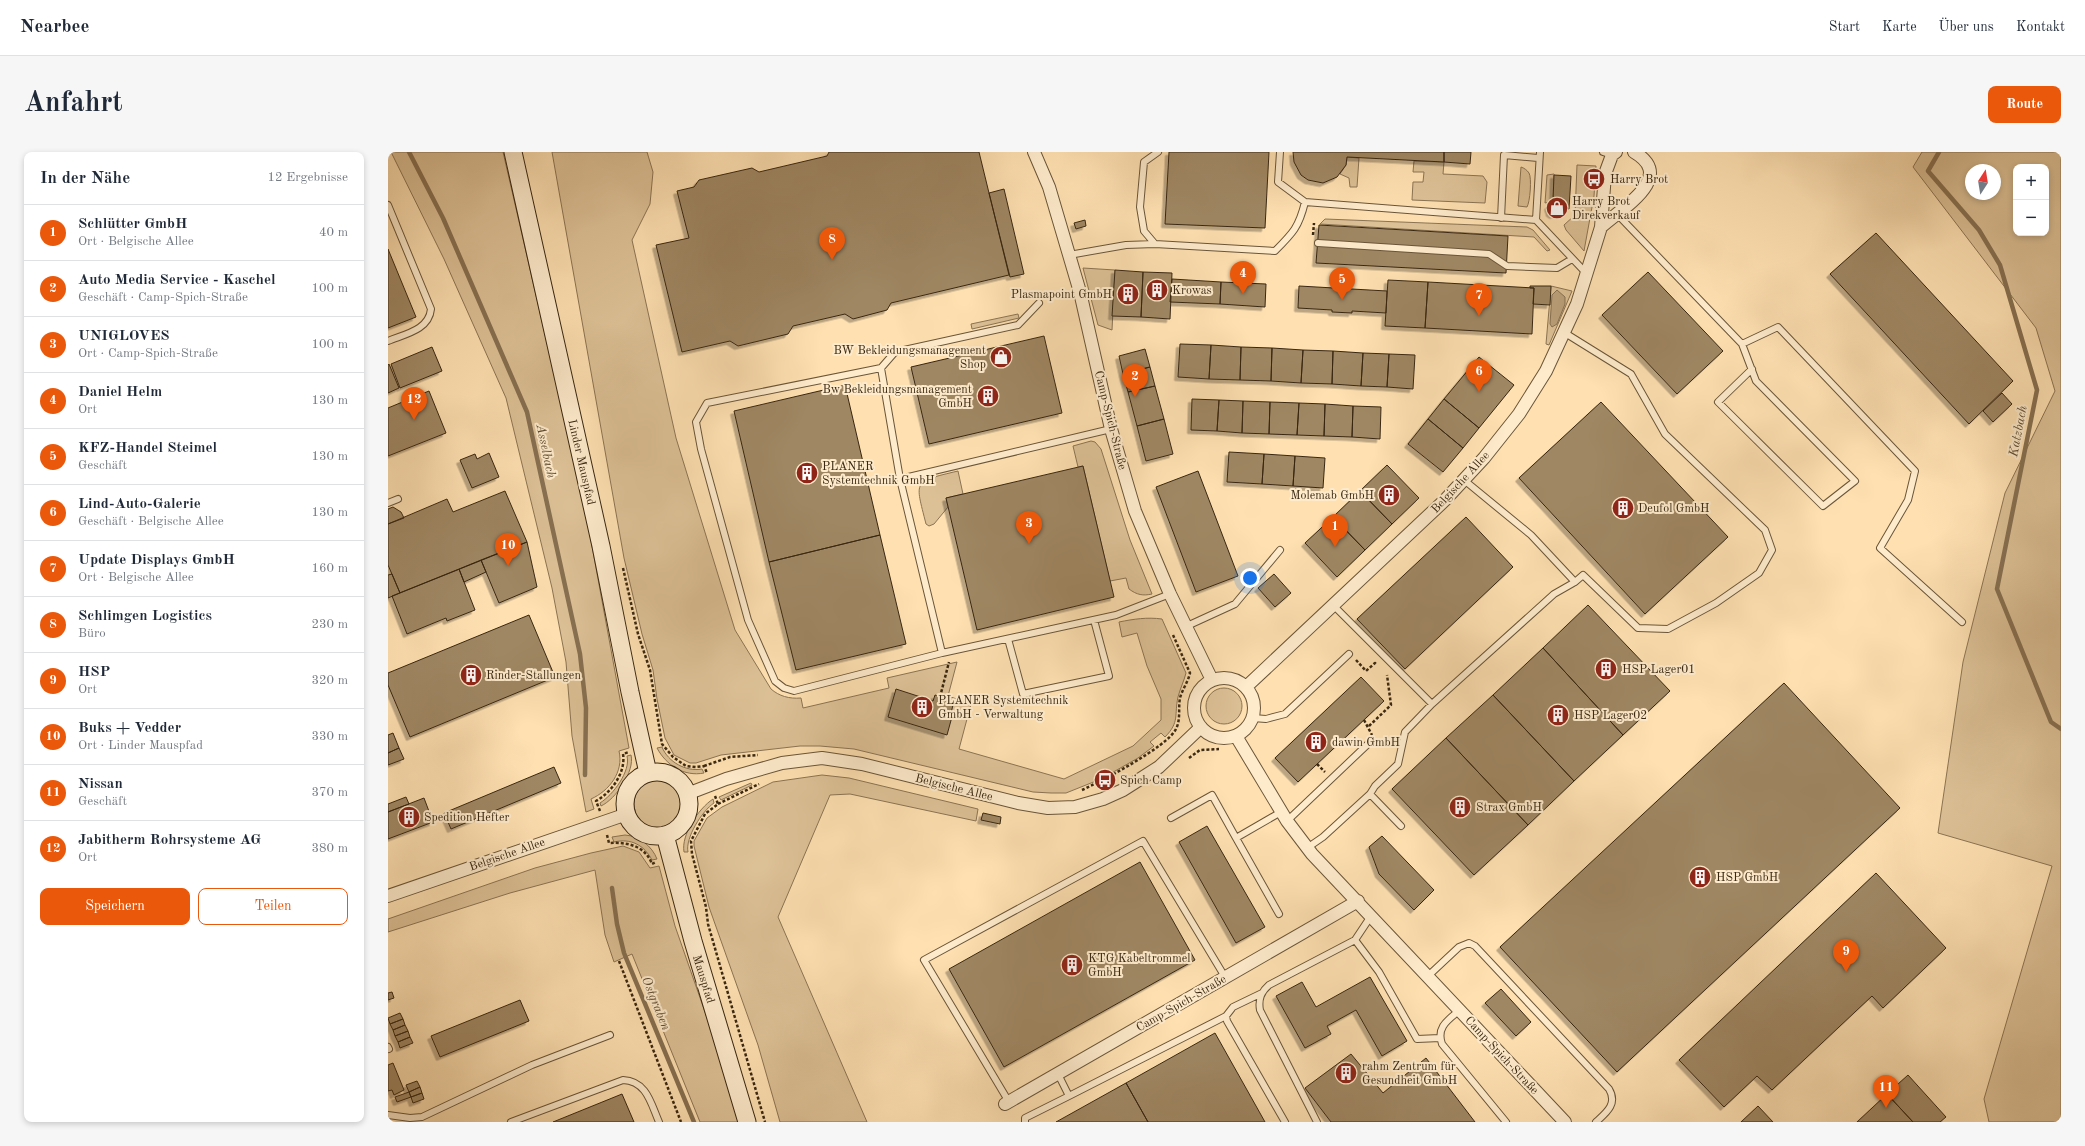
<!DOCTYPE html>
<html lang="de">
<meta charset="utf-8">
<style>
:root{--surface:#fff;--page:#f6f6f7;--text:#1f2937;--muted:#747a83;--line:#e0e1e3;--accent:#ea580c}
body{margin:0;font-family:"Old Standard TT",serif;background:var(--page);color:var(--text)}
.controls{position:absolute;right:12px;top:12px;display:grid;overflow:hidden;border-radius:8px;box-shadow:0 2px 6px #0003}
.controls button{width:36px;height:36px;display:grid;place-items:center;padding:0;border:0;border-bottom:1px solid var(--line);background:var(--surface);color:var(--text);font:20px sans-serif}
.compass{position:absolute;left:1577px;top:12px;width:36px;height:36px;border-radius:50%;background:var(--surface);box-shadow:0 2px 6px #0003;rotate:12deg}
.you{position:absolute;left:862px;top:426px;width:14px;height:14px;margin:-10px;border:3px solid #fff;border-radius:50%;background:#1a73e8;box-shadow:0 0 0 6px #1a73e833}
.badge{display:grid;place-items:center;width:26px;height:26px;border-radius:50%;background:var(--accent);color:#fff;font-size:13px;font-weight:700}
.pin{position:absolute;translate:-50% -33px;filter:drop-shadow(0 1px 2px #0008)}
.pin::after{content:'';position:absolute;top:21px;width:14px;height:12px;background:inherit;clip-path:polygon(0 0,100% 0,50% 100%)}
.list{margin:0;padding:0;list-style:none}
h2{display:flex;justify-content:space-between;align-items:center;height:52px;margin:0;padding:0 16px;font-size:17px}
h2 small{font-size:13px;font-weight:400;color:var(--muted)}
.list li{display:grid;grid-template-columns:26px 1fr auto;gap:12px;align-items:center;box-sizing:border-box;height:56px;padding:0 16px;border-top:1px solid var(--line)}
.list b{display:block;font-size:15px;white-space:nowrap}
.list p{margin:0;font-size:13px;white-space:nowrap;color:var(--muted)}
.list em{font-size:13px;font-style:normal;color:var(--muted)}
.actions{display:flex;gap:8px;padding:12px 16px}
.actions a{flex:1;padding:9px 0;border:1px solid var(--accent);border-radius:8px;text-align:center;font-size:14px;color:var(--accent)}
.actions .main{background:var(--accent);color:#fff}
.map{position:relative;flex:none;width:1673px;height:970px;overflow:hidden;border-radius:8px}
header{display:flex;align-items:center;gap:24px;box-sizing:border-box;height:56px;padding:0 20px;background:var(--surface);border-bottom:1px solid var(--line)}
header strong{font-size:19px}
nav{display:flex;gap:22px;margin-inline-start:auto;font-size:14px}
.intro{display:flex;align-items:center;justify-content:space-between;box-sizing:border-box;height:96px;padding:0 24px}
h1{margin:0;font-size:28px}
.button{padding:10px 18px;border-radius:8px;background:var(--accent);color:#fff;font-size:14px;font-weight:700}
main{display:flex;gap:24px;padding:0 24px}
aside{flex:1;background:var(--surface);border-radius:8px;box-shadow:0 2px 6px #0003}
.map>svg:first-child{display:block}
.green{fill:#ddc196;stroke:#8b7454;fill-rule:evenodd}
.water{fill:#bba17b;stroke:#877051}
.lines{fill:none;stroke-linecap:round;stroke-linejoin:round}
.stream{stroke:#877051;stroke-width:4.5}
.building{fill:#9f8764;stroke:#392711;filter:url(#shadow)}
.lane-casing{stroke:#6a5539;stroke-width:8}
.street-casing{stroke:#6a5539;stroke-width:14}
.secondary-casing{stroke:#392711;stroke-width:19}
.path{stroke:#392711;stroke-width:2.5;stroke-dasharray:3 2;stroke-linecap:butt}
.lane{stroke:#feebcc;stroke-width:6}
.street{stroke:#feebcc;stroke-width:12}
.secondary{stroke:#feebcc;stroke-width:17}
.labels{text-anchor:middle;stroke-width:4;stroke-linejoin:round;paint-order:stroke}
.poi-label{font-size:12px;fill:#392711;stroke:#feebcc;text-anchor:start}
.street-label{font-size:12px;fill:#392711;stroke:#feebcc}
.water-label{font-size:13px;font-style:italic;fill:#604c31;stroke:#feebcc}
</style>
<header>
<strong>Nearbee</strong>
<nav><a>Start</a><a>Karte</a><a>Über uns</a><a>Kontakt</a></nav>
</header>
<div class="intro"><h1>Anfahrt</h1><a class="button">Route</a></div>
<main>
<aside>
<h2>In der Nähe<small>12 Ergebnisse</small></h2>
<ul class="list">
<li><span class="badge">1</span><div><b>Schlütter GmbH</b><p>Ort · Belgische Allee</p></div><em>40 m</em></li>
<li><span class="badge">2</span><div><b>Auto Media Service - Kaschel</b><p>Geschäft · Camp-Spich-Straße</p></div><em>100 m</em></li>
<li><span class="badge">3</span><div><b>UNIGLOVES</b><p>Ort · Camp-Spich-Straße</p></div><em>100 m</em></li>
<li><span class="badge">4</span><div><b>Daniel Helm</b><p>Ort</p></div><em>130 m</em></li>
<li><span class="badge">5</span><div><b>KFZ-Handel Steimel</b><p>Geschäft</p></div><em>130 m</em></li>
<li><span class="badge">6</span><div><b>Lind-Auto-Galerie</b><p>Geschäft · Belgische Allee</p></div><em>130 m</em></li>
<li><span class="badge">7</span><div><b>Update Displays GmbH</b><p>Ort · Belgische Allee</p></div><em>160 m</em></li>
<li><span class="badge">8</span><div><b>Schlimgen Logistics</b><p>Büro</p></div><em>230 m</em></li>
<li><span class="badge">9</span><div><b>HSP</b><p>Ort</p></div><em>320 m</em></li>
<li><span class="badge">10</span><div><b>Buks + Vedder</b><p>Ort · Linder Mauspfad</p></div><em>330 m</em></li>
<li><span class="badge">11</span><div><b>Nissan</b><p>Geschäft</p></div><em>370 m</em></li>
<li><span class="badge">12</span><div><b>Jabitherm Rohrsysteme AG</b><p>Ort</p></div><em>380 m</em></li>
</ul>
<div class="actions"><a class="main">Speichern</a><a>Teilen</a></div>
</aside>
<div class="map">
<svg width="1673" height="970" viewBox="0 0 1673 970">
<defs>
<filter id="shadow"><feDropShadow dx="-3.5" dy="3.5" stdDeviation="0" flood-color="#0004"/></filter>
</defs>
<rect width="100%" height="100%" fill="#fee0b1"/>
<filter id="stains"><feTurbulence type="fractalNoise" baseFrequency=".005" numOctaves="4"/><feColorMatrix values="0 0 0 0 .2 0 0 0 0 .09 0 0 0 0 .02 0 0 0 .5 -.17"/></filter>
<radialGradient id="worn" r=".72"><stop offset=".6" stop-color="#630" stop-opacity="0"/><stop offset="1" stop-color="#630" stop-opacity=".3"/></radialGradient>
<path class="green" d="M3,0H115L197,356L241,596L231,599C236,620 221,639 203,647L206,657L198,660L184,584L178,510L164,436L118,246L56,107Z
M164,0H259L265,20L262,52L244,88L288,286L347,478L383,537C391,544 401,547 413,546L415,556L501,536L499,526L569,510L560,544L583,552L571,597L676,627L745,594L773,568V547L759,514L749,481L734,485L731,470C746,467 759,465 774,467L798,521C796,529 792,537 790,545C786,563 792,570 777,585L773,581L762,590L766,594L750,606L713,627L678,641H663L645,640L466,597L432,594H412L333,603L308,611H302L286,603L277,586L269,547L265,518L254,482L236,406Z
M1534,0H1673V970H1601L1596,947L1664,714L1550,681L1575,510L1617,341L1667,239L1648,176L1525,15ZM1628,15H1658V81H1628ZM1583,18H1607V42H1583Z
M959,5L971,6L969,35H962L961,26L952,22L958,13Z
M1026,9L1056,10L1055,22L1095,24L1099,30L1097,51L1024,48L1025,30H1035L1036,20H1025Z
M1189,13L1208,14L1206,44L1196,99L1178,78L1176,73L1187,63Z
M1133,15C1136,16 1139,18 1141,21C1144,26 1142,50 1139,55L1130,54Z
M1166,22L1165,49L1157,51L1159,23Z
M937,67L1139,75L1145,78L1162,98L1159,99L1146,85L932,72Z
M695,116L727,118L724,178L710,173Z
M1163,134L1184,139L1161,193L1158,192Z
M630,162L631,166L584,177L583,172Z
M703,289L707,290L713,297L742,388L764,442C755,444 749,443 741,437L738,426L722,429L695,314L690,315L685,294Z
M570,319L575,342L558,346L560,355L546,372L541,374L538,372C527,328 524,330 570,319Z
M818 554a18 18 0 1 1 36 0a18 18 0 1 1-36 0Z
M274,595C280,610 298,620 314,617L316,621C296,625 278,613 269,596Z
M243,603C247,619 228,647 213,654L212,651C225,643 243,619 239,604Z
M434,623L461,626L590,657L588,669L462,642L442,643L390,765L479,970H392L370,893L321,755L306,694V689L319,666L334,655L385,630Z
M246 652a24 24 0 1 1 48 0a24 24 0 1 1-48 0Z
M363,631L364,633L333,648L331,645Z
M325,647L326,651C314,659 297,686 300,700H296C293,683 310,657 325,647Z
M237,683C251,684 264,694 269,707L264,708C256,693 243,686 226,690L224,685Z
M235,694L251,700L262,716L271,714L287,774L333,906L352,970H312L244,802L226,810L217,783L207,718L122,741L0,780V767L147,716L203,701Z"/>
<path class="water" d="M1169,138L1177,145V152L1169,172L1164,175L1162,172L1164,143Z"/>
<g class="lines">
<path class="stream" d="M21,0L55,66L139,260L192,502L198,556L197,623
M1551,0L1540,19L1591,78L1612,113L1649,238L1609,437L1663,570L1673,577
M224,736L229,772L236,801L306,970"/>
</g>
<path class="building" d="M441,0H591L621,123L503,151L499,158L465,167L457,162L405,174L400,182L350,194L342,189L294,200L268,93L301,86L289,39L306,35L311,28L364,16L371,20L439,4Z
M781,0H881L877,76L777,72Z
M905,0H1056V10L959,5L958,13L949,25L935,31L920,28L913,23L906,10Z
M1056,0H1083L1082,12L1056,10Z
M1166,23L1183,24L1181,57L1174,56L1172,61L1165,63L1162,61L1160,54L1165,49Z
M616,37L636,122L622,125L601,41Z
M697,68L698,74L688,77L686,71Z
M931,73L1120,84L1118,121L928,111Z
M1488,81L1625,229L1581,272L1442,122Z
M0,97L28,165L0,176Z
M727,118L755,120L753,165L724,164Z
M755,120L784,121L782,167L753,165Z
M1260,120L1335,199L1289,242L1214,163Z
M784,127L833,130L832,152L782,150Z
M1000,128L1040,130L1037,176L997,174Z
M833,130L878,132L877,155L832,152Z
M1040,130L1146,136L1144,182L1037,176Z
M911,134L999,139L998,161L964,159V161L944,160V158L910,156Z
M1142,134H1163L1162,153L1145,152L1146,136H1142Z
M656,184L674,261L541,292L523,215Z
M792,192L823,193L821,227L790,225Z
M823,193L853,195L852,228L821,227Z
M44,195L54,219L12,236L3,212Z
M853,195L884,196L883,229L852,228Z
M884,196L915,198L913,231L883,229Z
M757,197L762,215L735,222L731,204Z
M915,198L945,199L944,232L913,231Z
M945,199L975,201L973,234L944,232Z
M975,201L1001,202L999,235L973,234Z
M1001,202L1027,203L1025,237L999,235Z
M1091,205L1126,233L1091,276L1056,247Z
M1,212L11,236L0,241V213Z
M762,215L767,234L740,240L735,222Z
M457,233L492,383L381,410L346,259Z
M767,234L776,267L749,274L740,240Z
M41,239L58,281L0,304V256Z
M1614,241L1624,252L1605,270L1595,259Z
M804,247L831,248L829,279L803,278Z
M1056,247L1091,276L1075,296L1040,267Z
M831,248L855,249L854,281L829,279Z
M855,249L882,250L881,282L854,281Z
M882,250L911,251L909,283L881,282Z
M1213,250L1340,385L1257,462L1131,326Z
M911,251L937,252L936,284L909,283Z
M937,252L965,254L964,285L936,284Z
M965,254L993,255L992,287L964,285Z
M776,267L785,302L758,309L749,274Z
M1040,267L1075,296L1055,320L1020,292Z
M841,300L876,302L874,332L839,330Z
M101,301L111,325L84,336L72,308L87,302L89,307Z
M876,302L907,304L905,334L874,332Z
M907,304L937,306L935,336L905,334Z
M999,313L1031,346L1004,372L972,339Z
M695,314L726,445L589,478L558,346Z
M810,319L850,424L808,440L768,335Z
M117,339L139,390L12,441L0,413V372L59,347L65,360Z
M972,339L1004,372L977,398L945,365Z
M5,355L13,360L16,366L0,372V357Z
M945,365L977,398L949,425L917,391Z
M1078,365L1125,415L1017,517L969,467Z
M492,383L518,492L408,518L381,410Z
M139,390L149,435L111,451L93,408Z
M93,408L98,420L76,430L71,417Z
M71,417L87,458L59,469L58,466L19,482L4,444Z
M4,422L12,441L0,446V423Z
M886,422L903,441L887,455L870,436Z
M1200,453L1282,539L1235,583L1155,496Z
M141,463L167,525L22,585L0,533V521Z
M1155,496L1235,583L1186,629L1105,543Z
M973,525L996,549L910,630L887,606Z
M1396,531L1512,656L1229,920L1112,795Z
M508,537L545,549L547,543L566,549L563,561H565L559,583L500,565Z
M1105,543L1186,629L1140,673L1058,586Z
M5,581L11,596L0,601V583Z
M1058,586L1140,673L1086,723L1004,637Z
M11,596L16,607L0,613V601Z
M166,615L173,631L63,677L56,661Z
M18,645L21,652L0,660V652Z
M36,646L45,670L0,687V660Z
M595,661L613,665L612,672L593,668Z
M819,674L877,775L848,791L791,690Z
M994,684L1046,738L1026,758L991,722L981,695Z
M752,710L807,808L616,915L561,817Z
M1488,721L1558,796L1495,856L1484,844L1384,938L1369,924L1336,955L1291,908Z
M982,825L1019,889L994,904L968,858L939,874L943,882L917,896L888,844L914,830L928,855Z
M1113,837L1143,870L1128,884L1097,851Z
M4,840L6,846L0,848V841Z
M132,848L141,869L52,905L43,884Z
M12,861L15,867L2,872L0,866Z
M15,867L17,873L5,878L2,872Z
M17,873L20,879L7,884L5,878Z
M20,879L22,885L10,890L7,884Z
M827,881L877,970H760L738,931Z
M22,885L25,891L12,896L10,890Z
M963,902L995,941L1038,906L1087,970H943L917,936Z
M5,911L16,938L6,943L4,938L0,939V913Z
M1520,923L1558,965L1552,970H1525L1499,942Z
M29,929L32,935L21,940L18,933Z
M738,931L760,970H668Z
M32,935L34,941L23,945L21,940Z
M21,940L23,945L9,950L7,945Z
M34,941L36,947L25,951L23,945Z
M234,942L246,970H165Z
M1499,942L1525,970H1469Z
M1370,954L1385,970H1353Z"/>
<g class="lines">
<g class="lane-casing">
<path id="lane" d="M892,0L890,30L917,50L1148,68L1152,0
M1215,0L1224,3
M0,53L43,157C41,178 17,182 0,189
M1228,61L1354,192L1368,229L1467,329L1435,354L1330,250L1364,217
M1113,66L1116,3L1150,6
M1148,68L1199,122
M930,91L1101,102L1119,114L1169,116L1184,107
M767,92L887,99C905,81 911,75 917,50
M681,103L738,93L767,92L756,79L752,55L756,10L770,0
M1177,181L1243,222L1277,282L1377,378L1384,398L1371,421L1328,451L1280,477L1250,476L1195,423L1187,430
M1354,192L1390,175L1527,319L1520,348L1492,396L1574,470
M493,216L512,327L554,501L728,463L782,442
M512,327L723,277
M0,351L10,347
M945,453L1044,552
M799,474L847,452L892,398
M620,487L635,542L721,524L706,468
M554,501L406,539L396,536L387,529L360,468L313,297L308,270L319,251L493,216L507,200L630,173L651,151
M865,566L878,567L897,562L961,502
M982,642L1013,674
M783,666L824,643L848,686
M899,669L980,592
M919,696L935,685L982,642L987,634L1010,612L1017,580L1044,552L1166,442L1187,430L1143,383L1076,328
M891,762L848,686L893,660
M967,788L991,820L1029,887L1052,886
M1040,824L1071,795L1081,791L1087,794L1221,937C1230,952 1218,961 1208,970
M874,841L845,855L838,864L839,869L897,970
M1072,858C1060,868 1048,875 1054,892L1118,970
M0,895L1,897
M681,944L838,864
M621,950L536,808L755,689L837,825
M0,963L22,966L34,965L144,913L222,883
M123,970L235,928C259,929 263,952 271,970
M637,970V966L681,944L670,922
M929,970L872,858C870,847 873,840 881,833L967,788L983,764"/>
</g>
<g class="street-casing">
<path id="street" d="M646,0L661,35L692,140L723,277L747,359L782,442L824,528
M1213,75C1234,56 1289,25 1246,0
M806 556a30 30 0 1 1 60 0a30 30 0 1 1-60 0Z
M858,535L1057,348L1096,306L1131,262L1158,219L1189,152L1213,75L1217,22L1224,3L1228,0
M848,584L899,669L924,702L1177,970
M299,642L338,627L394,611L434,606L474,612L630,651L660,656L687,655L715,647L735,638L771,615L813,575
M0,744L239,662
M617,952L970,749"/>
</g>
<g class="secondary-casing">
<path id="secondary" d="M125,0L213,394L242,540L260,621
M237 652a32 32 0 1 1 64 0a32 32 0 1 1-64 0Z
M277,683L305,789L359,970"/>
</g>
<path class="path" d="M925,83L926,71
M235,416L250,482L262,518L274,592L285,605L298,614L308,615L316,614L319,621
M968,508L978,519L987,511L989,513
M552,545L561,510
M976,568L984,583
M981,574L1003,553L999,523
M801,606L812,598L831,597
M929,612L937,620
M316,614L342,605L370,603
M694,638C714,629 779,595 788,577C793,567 790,556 792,546C794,538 800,530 802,521L785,483
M327,644L330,652L317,662L303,689L304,702L318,755L320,772L377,970
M330,652L371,632
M212,659L208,649C224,640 238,620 235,602L241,600
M219,683L221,691C238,690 257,693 264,712L268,710
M231,809L293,970"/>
<use href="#lane" class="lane"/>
<use href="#street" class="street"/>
<use href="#secondary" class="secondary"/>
</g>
<defs>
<g id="bus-disc" transform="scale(1.15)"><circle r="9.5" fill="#8f2418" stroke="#feebcc"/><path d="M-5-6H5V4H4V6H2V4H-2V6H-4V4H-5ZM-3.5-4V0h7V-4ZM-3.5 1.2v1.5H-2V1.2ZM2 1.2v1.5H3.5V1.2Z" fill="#fff"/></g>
<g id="shop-disc" transform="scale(1.15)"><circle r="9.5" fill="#8f2418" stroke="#feebcc"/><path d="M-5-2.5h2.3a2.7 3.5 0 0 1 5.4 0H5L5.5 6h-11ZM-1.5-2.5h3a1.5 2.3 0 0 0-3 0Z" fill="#fff"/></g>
<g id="building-disc" transform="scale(1.15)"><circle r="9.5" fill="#8f2418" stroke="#feebcc"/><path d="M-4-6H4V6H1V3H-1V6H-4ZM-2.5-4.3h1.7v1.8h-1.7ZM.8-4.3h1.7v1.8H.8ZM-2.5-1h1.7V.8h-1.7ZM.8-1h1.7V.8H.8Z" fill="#fff"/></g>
</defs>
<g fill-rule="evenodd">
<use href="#bus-disc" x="1206" y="27"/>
<use href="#shop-disc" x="1169" y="56"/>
<use href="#building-disc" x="769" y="138"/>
<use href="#building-disc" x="740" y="142"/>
<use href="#shop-disc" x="613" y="205"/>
<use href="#building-disc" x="600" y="244"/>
<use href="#building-disc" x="419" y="321"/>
<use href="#building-disc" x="1001" y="343"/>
<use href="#building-disc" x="1235" y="356"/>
<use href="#building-disc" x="1218" y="517"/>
<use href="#building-disc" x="83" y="523"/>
<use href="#building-disc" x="534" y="555"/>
<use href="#building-disc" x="1170" y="563"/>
<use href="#building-disc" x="928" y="590"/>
<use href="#bus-disc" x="717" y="628"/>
<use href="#building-disc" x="1072" y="655"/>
<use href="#building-disc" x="21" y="665"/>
<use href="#building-disc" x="1312" y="725"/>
<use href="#building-disc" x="684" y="813"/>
<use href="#building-disc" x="958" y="921"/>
</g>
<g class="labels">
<g class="poi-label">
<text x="1222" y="31">Harry Brot</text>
<text x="1184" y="53">Harry Brot<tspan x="1184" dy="14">Direkverkauf</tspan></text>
<text x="784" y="142">Krowas</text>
<text x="724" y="146" text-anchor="end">Plasmapoint GmbH</text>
<text x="598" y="202" text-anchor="end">BW Bekleidungsmanagement<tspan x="598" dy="14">Shop</tspan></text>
<text x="584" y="241" text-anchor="end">Bw Bekleidungsmanagement<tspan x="584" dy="14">GmbH</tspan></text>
<text x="434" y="318">PLANER<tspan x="434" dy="14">Systemtechnik GmbH</tspan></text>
<text x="986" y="347" text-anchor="end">Molemab GmbH</text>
<text x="1250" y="360">Deufol GmbH</text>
<text x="1234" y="521">HSP Lager01</text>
<text x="98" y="527">Rinder-Stallungen</text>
<text x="550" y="552">PLANER Systemtechnik<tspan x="550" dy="14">GmbH - Verwaltung</tspan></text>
<text x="1186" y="567">HSP Lager02</text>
<text x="944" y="594">dawin GmbH</text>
<text x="732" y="632">Spich Camp</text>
<text x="1088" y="659">Strax GmbH</text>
<text x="36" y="669">Spedition Hefter</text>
<text x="1328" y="729">HSP GmbH</text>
<text x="700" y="810">KTG Kabeltrommel<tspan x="700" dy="14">GmbH</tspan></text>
<text x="974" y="918">rahm Zentrum für<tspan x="974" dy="14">Gesundheit GmbH</tspan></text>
</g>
<g class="street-label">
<text transform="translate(723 268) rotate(76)" y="4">Camp-Spich-Straße</text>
<text transform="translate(194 310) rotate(77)" y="4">Linder Mauspfad</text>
<text transform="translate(1072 330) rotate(-47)" y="4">Belgische Allee</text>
<text transform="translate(566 635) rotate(14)" y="4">Belgische Allee</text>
<text transform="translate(119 702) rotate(-19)" y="4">Belgische Allee</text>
<text transform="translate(316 827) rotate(73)" y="4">Mauspfad</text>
<text transform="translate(793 851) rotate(-30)" y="4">Camp-Spich-Straße</text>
<text transform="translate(1114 903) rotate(47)" y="4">Camp-Spich-Straße</text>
</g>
<g class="water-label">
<text transform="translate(1629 279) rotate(-79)" y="5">Katzbach</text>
<text transform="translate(159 299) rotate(78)" y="5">Asselbach</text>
<text transform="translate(269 851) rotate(68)" y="5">Ostgraben</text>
</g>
</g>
<rect width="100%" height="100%" filter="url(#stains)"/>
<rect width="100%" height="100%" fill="url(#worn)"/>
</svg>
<div class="controls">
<button>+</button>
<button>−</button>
</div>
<svg class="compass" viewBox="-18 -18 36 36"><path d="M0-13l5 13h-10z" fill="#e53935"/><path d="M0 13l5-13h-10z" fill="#747a83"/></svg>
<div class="you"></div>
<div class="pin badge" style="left:947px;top:395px">1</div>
<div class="pin badge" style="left:747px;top:245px">2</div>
<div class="pin badge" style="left:641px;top:392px">3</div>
<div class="pin badge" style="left:855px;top:142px">4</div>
<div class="pin badge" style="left:954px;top:148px">5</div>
<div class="pin badge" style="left:1091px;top:240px">6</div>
<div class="pin badge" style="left:1091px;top:164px">7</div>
<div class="pin badge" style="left:444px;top:108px">8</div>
<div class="pin badge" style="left:1458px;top:820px">9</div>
<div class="pin badge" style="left:120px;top:414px">10</div>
<div class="pin badge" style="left:1498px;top:956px">11</div>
<div class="pin badge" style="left:26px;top:268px">12</div>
</div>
</main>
